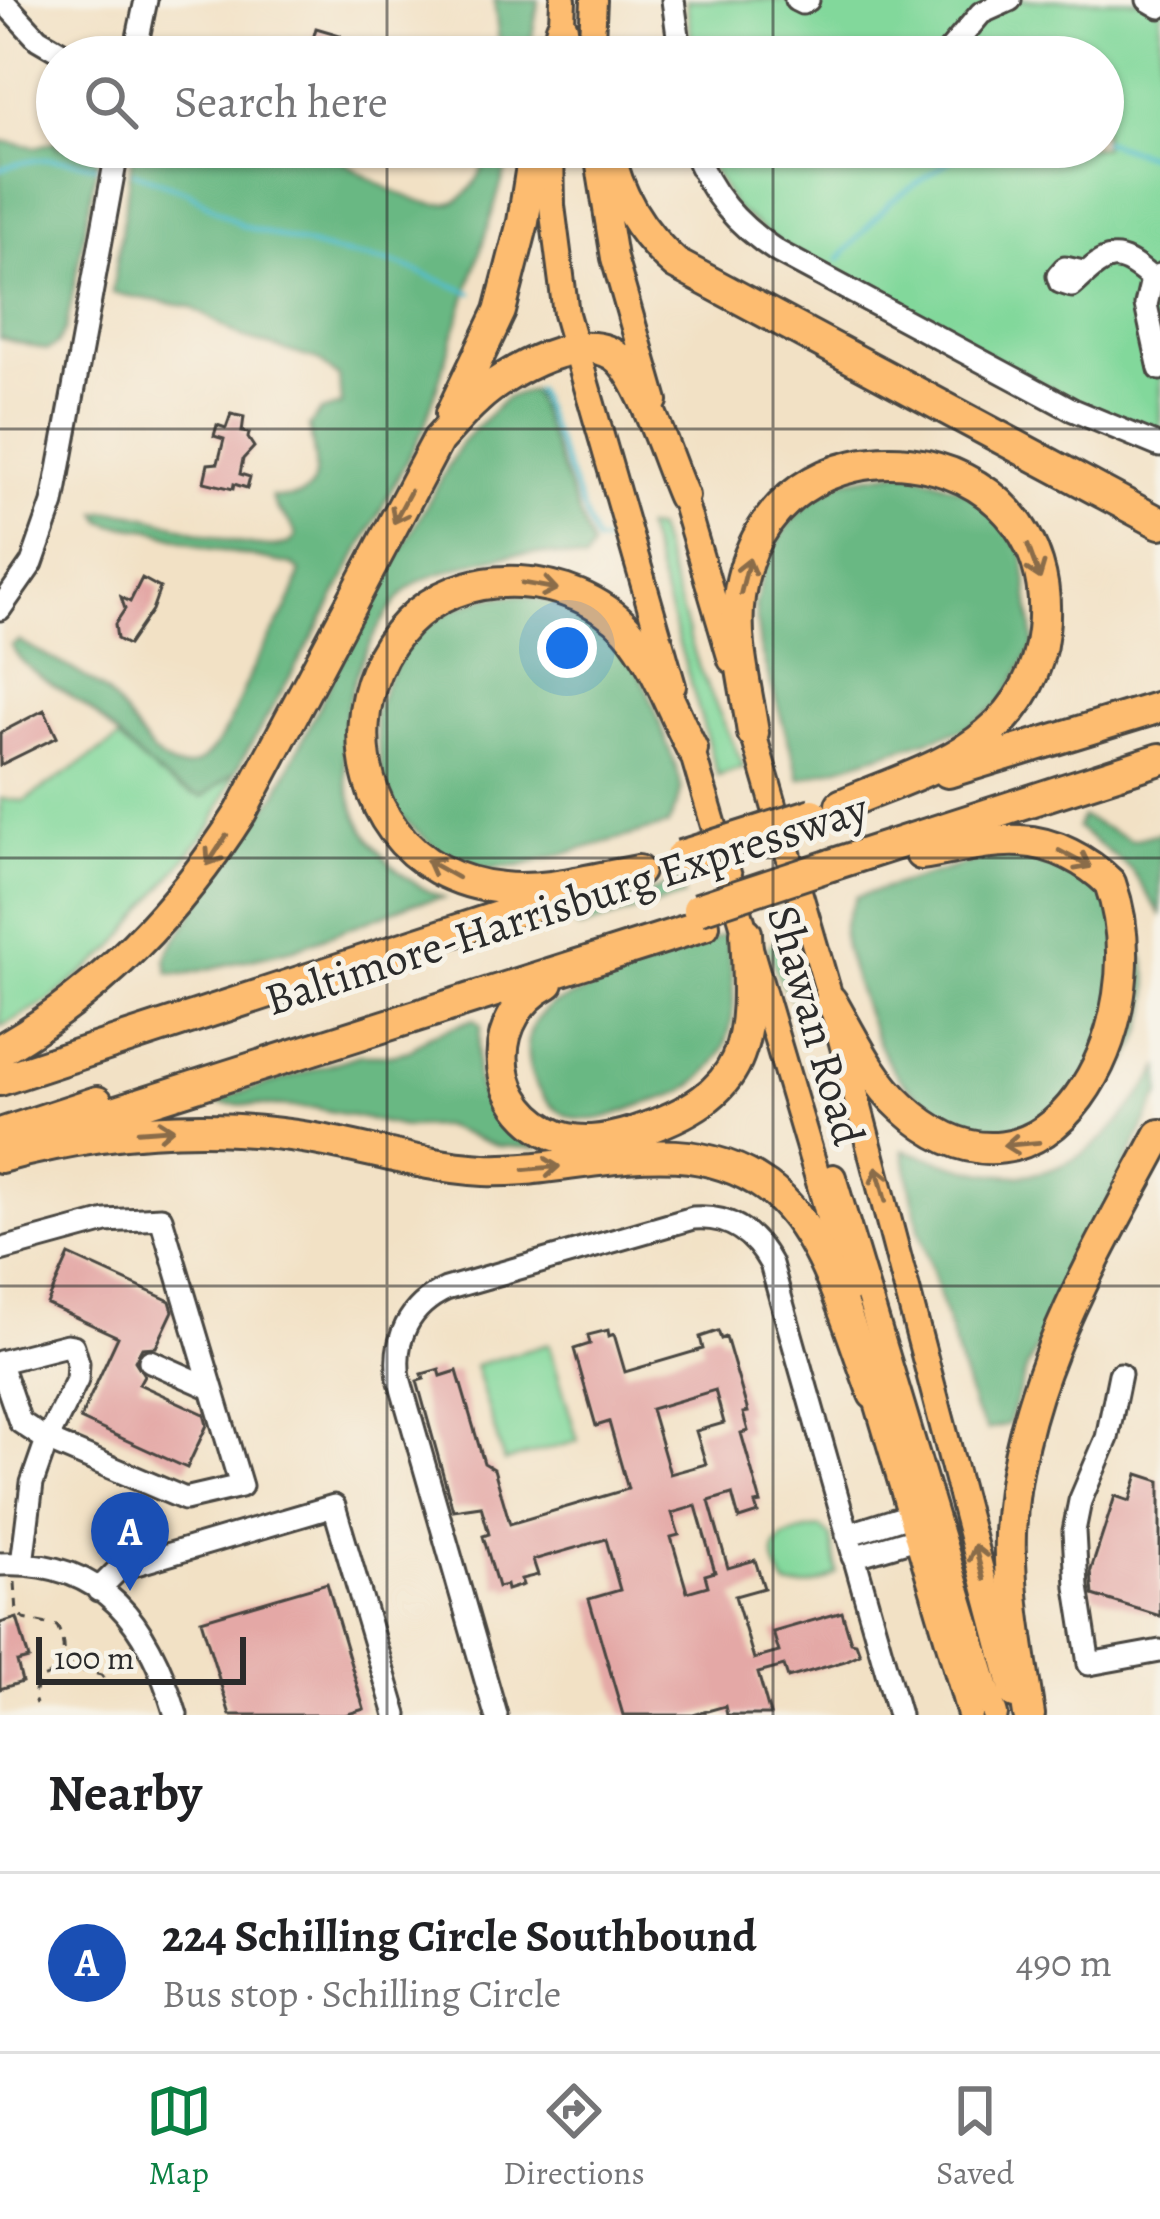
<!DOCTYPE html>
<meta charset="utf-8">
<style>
:root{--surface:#fff;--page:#f6f6f6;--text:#202124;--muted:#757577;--line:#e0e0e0;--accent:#0b8043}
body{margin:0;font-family:Alegreya,serif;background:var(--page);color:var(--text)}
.scale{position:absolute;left:36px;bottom:30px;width:210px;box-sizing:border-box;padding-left:12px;border:6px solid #2b2b2b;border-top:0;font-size:33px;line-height:42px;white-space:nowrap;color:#2b2b2b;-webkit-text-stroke:9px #f7f3e8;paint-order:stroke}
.you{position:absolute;left:567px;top:648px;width:42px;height:42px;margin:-30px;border:9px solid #fff;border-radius:50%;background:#1a73e8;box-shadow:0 0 0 18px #1a73e833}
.badge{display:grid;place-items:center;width:78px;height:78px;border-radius:50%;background:var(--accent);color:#fff;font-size:39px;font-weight:700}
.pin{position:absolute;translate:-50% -99px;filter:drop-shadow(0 3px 6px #0008)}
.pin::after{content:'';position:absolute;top:63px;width:42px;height:36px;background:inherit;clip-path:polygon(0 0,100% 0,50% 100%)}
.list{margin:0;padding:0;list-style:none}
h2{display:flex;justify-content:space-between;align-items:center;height:156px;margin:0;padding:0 48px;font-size:51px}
h2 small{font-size:39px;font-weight:400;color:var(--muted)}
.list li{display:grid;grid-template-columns:78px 1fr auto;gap:36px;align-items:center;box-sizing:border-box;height:180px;padding:0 48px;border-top:3px solid var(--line)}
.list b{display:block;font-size:45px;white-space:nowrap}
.list p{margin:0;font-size:39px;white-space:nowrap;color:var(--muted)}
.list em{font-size:39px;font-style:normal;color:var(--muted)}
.icon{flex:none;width:66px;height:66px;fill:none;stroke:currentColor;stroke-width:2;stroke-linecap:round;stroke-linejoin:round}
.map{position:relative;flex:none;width:1160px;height:1715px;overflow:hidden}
.search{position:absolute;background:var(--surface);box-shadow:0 3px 9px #0004;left:36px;right:36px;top:36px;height:132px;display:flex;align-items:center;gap:30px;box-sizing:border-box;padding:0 42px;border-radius:66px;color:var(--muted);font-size:45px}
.sheet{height:336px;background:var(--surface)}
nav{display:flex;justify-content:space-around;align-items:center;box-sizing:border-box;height:168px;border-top:3px solid var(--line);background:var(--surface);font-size:33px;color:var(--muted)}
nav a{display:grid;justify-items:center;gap:6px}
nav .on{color:var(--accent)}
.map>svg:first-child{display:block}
.green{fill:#82d89b;stroke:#568263;stroke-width:3}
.forest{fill:#69b883;stroke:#4a7257;stroke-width:3}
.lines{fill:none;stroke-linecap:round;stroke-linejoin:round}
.stream{stroke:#53bdce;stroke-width:4.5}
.building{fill:#e4a8a6;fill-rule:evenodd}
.minor-casing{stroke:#494642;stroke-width:27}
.major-casing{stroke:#494642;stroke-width:30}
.highway-casing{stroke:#494642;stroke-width:36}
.path{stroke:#494642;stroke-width:3;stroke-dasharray:9 9;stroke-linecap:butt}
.minor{stroke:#fff;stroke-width:21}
.major{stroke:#fdbc70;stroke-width:24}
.highway{stroke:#fdbc70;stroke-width:30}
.highway-bridge-casing{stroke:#494642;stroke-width:36;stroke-linecap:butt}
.highway-bridge{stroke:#fdbc70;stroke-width:30}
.oneway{stroke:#8a6c4a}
.grid{fill:none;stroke:#2b2b2b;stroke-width:3;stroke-opacity:0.55}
.labels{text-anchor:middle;stroke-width:10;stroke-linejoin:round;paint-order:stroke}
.street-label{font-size:45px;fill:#2b2b2b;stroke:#f7f3e8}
</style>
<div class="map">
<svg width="1160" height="1715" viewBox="0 0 1160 1715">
<rect width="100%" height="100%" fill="#f7f3e8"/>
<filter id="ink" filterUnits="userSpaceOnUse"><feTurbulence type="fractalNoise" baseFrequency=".00833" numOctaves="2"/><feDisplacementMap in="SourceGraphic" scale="24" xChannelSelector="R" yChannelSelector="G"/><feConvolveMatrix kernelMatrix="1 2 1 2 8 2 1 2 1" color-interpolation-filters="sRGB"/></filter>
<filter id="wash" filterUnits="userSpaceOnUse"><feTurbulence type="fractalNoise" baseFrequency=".004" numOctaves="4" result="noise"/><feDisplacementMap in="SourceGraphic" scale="48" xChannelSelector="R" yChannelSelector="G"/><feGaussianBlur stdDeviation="2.7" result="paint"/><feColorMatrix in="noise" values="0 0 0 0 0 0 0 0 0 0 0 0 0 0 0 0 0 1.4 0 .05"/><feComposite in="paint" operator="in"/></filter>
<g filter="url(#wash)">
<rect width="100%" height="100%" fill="#f2e1c5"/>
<path class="green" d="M686,0H1160V438L1075,401L782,245L734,207L708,162L704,147H1103V57H694Z
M645,528L656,529L699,668L744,767L718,776Z
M119,739L143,762L203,797L235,772L212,825L114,948L50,1000L0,1027V799L24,801Z
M779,938H792L801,975L802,1004C780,996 776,967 768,947Z
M549,1344L578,1441L504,1462L475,1365Z
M821,1528L831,1537L837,1572C827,1583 801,1590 787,1586C758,1546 781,1532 821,1528Z"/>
<path class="forest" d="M494,0H539L528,57H501Z
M0,141L36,147L57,141V147H100L66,329L56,345L47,350L0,338Z
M134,147H324C350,168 420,215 454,202C474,194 485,166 491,147H513L424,428L317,630L235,772L203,797C153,785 122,734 84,705C58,686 27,674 11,646L19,641C47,657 84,672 107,694C125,711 136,735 153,752C203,804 234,713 248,679C262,645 294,607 300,572L293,565L208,548L152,530L113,525L103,521L98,513C150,503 241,561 290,543L296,537C294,519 275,514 272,497C329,504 316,465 309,426L321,411L341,405L339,377L318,360L242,337L191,307L112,293Z
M532,390L592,548L585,561C538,548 497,553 451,570C440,574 426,577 416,583C394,598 379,626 367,649C321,742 340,855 443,898L414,903L294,949L186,974L169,973L166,960L169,951L230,855L277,793L354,634L462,442L506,398Z
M908,470L976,495L1023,551L1034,645L1002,702L967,728L800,779L760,648L755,606L766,561L790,522L814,498L845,480Z
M519,595C609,612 637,652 664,735C668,750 681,773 681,789C681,799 672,815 668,825L520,866L480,869L448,859L398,814L384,783L374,716L385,684L405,648L427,625L451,610L484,598Z
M1082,817L1132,840L1160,833V914L1130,868L1077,828Z
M1002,853C1027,855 1051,855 1074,866C1121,890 1158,961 1147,1014C1130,1097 1036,1155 957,1118C925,1103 899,1085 883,1053C873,1033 842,951 843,931C844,921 852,907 856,897Z
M679,881L684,896L579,928L573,923Z
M725,934C737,989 743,1047 693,1085C679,1095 658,1100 641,1105C619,1113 595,1125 571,1117C536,1105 518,1058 533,1025C537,1017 545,1011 551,1005Z
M474,1019L481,1026C469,1096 480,1107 535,1148L498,1146L442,1126L404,1127L315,1108L208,1103L360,1055H390L409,1051L426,1037Z
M1160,1068V1094L1028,1365L1008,1424L987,1430L974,1410L919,1229L903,1150C939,1160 986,1179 1024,1175C1089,1169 1126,1117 1160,1068Z"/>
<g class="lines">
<path class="stream" d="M1103,141L1160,159
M0,169C39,156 56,157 96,166
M134,172L188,192L242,226L334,252L395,263L472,293
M839,259L890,202L970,147
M536,389L596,543L605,542"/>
</g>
<g id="blocks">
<path class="building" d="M316,28L340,35L334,57H308Z
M231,414L244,417L242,432L249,433L248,438L254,447L243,459L240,474L250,477L247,488L234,484L233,489L204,482L208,464L218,463L224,439L214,436L217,425L226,428Z
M142,578L160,588L152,610L128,645L117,639L115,624L125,609L121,597L130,602Z
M44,710L57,737L0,765V733Z
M69,1255L170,1301L173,1311L156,1347L142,1348L135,1361L144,1375L139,1384L204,1414L207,1425L187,1468L80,1419L118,1337L47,1304Z
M608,1330L609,1336L614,1334L625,1372L703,1349L700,1337L718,1331L721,1339L726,1337L748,1412L743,1413L748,1431L741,1433L761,1503L755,1504L758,1513L739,1519L732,1494L709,1501L728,1568L755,1560L764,1588L735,1596L754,1659L779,1652L773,1632L842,1612L851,1642L856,1643L860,1654L845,1661L788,1678L784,1666L758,1673L770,1715H727L725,1706L693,1715H623L589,1599L620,1590L606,1539L533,1560L538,1575L521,1579L523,1585L507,1590L506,1585L498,1587L483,1536L489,1534L481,1506L453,1510L417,1381L424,1379L422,1374L439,1369L441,1376L457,1371L484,1463L494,1469L510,1524L628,1489L609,1422L596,1426L574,1349L590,1344L588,1335ZM715,1390L724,1423L696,1431L706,1464L670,1474L651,1409ZM696,1506L715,1572L705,1575L708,1586L687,1592L671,1537L679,1535L672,1513Z
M1138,1474L1160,1481V1616L1093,1595L1092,1585L1091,1570L1115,1496L1130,1501Z
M327,1583L364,1709L345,1715H230L201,1620Z
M17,1618L29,1659L17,1662L22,1682L0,1689V1623Z"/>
</g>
</g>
<g filter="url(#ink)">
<use href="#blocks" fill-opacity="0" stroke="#494642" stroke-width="3"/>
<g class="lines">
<g class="minor-casing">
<path id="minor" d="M2,0L38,39L69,57
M673,0L681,57
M796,0L802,3L808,0
M1148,0L1160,7
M134,57L146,0
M944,57L981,13L1010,0
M693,147C709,194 737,225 778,252L1073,410L1160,446
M1083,272L1065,268L1058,276L1060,282L1072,286C1103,258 1112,243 1152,279
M1160,275L1152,279L1146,305L1160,369
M0,609L32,563L53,503L118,147
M0,1250L106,1221L161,1218L241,1486L185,1499L47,1440L20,1422L0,1364
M150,1361L211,1388
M0,1362L67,1345L73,1346L78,1363L77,1380L47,1440L32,1483L22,1564
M1120,1374L1107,1438L1080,1501L1074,1531L1077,1587L1089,1664L1160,1651
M847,1535L910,1515
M853,1557L917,1538
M0,1564C105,1559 149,1625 176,1715
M98,1590L119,1569L334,1506L396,1715
M496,1715L399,1378C393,1339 409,1306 446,1289L693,1218C729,1215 754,1232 771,1264L899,1715"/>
</g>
<g class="major-casing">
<path id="major" d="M561,43L563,0
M591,57L594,0
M551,147L552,206L566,314L673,686
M596,147L614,258L655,401
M678,480L731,660
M748,716L831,1001L1014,1696
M686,731L824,1199L848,1292
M833,1177L995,1715
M870,1378L970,1715"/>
</g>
<g class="highway-casing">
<path id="highway" d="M554,57L562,28
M607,147C618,195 639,232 676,264L1160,523
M451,414L500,311L523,222L535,147
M753,733C747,690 733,641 739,597C767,395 1065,431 1043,631C1039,671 1019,708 988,733C949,767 889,784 841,805
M948,772L1160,707
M831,865L1160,759
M638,871C595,878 546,893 502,888C304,868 325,573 520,582C558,584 601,600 627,629C656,662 672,710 692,749
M548,983C488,1015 487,1097 547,1131C575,1147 606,1141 635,1132C752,1094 752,1044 746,933
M831,1001C852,1037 871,1079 902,1107C1046,1239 1160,1023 1110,883C1088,861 1053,842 1021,841C988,839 954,849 921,854
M0,1050C102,991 178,911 241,812L438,440C451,426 463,411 477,399C504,373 587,325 620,360C644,384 668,462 683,496
M0,1080L559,897
M79,1123L704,925
M0,1134L97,1102
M0,1157C104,1129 208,1120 315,1139C371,1149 427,1167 484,1170C580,1174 681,1125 767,1187C825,1229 849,1330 874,1394
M1029,1715C1020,1655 1008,1595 1010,1533C1017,1385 1092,1263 1160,1135"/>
</g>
<path class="path" d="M15,1582L17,1613L24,1619L57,1626C67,1645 67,1671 42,1678L33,1695L36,1704
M64,1659L79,1670L101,1675L107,1682"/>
<use href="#minor" class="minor"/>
<use href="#major" class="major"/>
<use href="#highway" class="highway"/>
<g class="highway-bridge-casing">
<path id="highway-bridge" d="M681,856L813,814
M698,909L831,865"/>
</g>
<use href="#highway-bridge" class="highway-bridge"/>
</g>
<defs><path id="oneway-shaft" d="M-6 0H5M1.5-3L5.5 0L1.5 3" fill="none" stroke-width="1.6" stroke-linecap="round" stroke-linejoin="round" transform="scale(3)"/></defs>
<g class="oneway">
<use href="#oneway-shaft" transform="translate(402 507) rotate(118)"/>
<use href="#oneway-shaft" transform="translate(1034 562) rotate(70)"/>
<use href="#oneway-shaft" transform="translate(745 576) rotate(-76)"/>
<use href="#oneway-shaft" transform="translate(540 586) rotate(10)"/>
<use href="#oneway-shaft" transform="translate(217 850) rotate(123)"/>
<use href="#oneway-shaft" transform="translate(1075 859) rotate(28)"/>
<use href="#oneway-shaft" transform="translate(442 869) rotate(-151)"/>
<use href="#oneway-shaft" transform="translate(156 1130) rotate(-4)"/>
<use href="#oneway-shaft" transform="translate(1021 1144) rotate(175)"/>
<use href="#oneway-shaft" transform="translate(542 1168) rotate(-5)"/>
<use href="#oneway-shaft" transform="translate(881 1184) rotate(-105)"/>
<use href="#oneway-shaft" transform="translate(979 1562) rotate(-105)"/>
</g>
</g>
<path class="grid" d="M387,0V57M773,0V57M387,147V1715M773,147V1715M0,429H1160M0,858H1160M0,1286H1160"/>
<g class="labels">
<g class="street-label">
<text transform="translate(566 903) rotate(-18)" y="16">Baltimore-Harrisburg Expressway</text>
<text transform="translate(817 1025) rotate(74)" y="16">Shawan Road</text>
</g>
</g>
</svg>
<div class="scale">100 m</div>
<div class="you"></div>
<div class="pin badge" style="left:130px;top:1591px;background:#1a4fb4">A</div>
<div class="search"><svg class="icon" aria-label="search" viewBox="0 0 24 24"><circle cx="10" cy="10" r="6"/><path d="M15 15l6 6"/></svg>Search here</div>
</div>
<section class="sheet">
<h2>Nearby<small></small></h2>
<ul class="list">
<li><span class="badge" style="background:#1a4fb4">A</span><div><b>224 Schilling Circle Southbound</b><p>Bus stop · Schilling Circle</p></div><em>490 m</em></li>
</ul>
</section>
<nav>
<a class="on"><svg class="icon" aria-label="map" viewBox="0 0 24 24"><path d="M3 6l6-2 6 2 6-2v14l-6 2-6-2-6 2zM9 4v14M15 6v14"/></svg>Map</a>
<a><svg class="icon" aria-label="directions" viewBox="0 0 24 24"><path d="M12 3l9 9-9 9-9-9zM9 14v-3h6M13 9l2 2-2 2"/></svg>Directions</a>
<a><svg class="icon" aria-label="saved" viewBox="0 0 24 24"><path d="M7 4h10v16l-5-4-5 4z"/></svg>Saved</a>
</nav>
